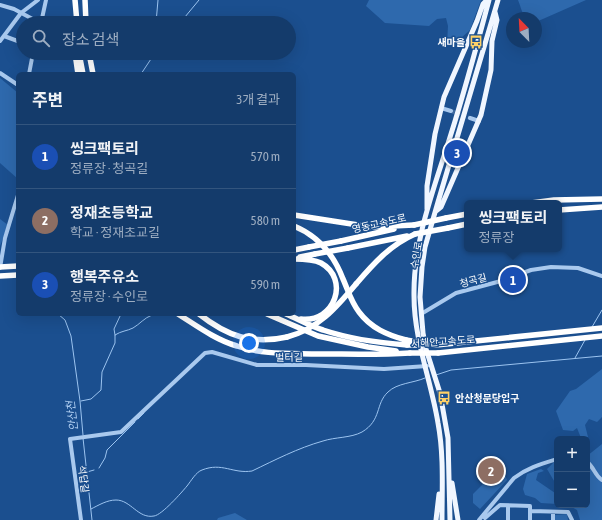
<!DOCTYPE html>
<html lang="ko">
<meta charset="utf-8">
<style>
:root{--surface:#143b6b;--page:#214673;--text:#f1f3f6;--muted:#9dadc1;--line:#33557e;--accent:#d6ab8b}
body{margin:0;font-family:"Asap Condensed","Noto Sans KR",sans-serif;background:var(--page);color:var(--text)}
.controls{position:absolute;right:12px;bottom:12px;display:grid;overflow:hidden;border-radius:6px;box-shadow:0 4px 16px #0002}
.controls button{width:36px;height:36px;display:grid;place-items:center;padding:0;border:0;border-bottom:1px solid var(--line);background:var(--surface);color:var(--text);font:20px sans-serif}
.compass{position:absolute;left:506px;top:12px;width:36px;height:36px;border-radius:50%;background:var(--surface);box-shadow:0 4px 16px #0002;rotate:336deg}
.you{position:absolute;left:249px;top:343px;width:14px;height:14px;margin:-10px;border:3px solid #fff;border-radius:50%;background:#1a73e8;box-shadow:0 0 0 6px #1a73e833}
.badge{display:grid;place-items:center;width:26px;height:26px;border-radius:50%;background:var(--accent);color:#fff;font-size:13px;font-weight:700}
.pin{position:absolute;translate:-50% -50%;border:2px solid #fff;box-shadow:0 1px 4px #0006}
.popup{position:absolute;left:464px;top:200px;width:98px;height:52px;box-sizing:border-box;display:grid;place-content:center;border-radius:6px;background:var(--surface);filter:drop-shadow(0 1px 3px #0005);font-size:13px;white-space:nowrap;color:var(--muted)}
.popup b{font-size:15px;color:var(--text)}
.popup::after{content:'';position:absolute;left:50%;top:100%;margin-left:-8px;border:8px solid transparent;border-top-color:var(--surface)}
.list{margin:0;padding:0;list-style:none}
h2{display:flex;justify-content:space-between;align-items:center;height:52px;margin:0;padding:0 16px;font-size:17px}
h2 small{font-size:13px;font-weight:400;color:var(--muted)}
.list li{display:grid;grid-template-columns:26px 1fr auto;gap:12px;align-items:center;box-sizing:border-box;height:64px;padding:0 16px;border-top:1px solid var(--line)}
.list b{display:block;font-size:15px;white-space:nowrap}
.list p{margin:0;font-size:13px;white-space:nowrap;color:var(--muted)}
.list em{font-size:13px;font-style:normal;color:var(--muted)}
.icon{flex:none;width:22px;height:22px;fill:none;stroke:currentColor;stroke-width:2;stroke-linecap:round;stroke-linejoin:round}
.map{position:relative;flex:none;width:602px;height:520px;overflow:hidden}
.search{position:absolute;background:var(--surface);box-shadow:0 4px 16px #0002;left:16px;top:16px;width:280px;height:44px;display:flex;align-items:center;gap:10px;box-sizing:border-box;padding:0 14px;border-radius:22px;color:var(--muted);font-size:15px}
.panel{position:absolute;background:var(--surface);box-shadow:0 4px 16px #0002;left:16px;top:72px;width:280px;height:244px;border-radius:6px}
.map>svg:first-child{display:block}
.green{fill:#2e69ad}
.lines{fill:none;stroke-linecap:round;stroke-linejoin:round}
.stream{stroke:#9cc4f0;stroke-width:1}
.minor-tunnel{stroke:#3d69a0;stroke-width:4;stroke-dasharray:4 2;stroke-linecap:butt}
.minor{stroke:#a9c9ee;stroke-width:4}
.major{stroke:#f0f6ff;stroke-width:5}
.highway{stroke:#fff;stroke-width:5.5}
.highway-bridge{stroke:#fff;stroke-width:5.5}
.labels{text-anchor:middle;stroke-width:3;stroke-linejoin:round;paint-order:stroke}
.poi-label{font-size:10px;font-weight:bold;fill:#fff;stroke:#1b4f8f;text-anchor:end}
.street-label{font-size:10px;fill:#fff;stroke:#1b4f8f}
.water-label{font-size:11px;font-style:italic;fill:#b5d3f5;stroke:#1b4f8f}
</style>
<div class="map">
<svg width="602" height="520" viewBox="0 0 602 520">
<rect width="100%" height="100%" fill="#1b4f8f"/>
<path class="green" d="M369,0H481L470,30L461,38L459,47L447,44L448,26L446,18L437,19L429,26L385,23L366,6Z
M518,0H586L536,22V18C521,18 523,12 518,0Z
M0,78L18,93V179L0,163Z
M0,219L8,225L0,246Z
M602,369V417L597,422L589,419L585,425L588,437L581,438L577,428L573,431L563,430L556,411L570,391L576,389Z
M602,444V520H580L577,510L568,505H563H587V456Z
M554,462H557V486L547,469Z
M498,469L505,475L507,480L480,509L473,503V494Z
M541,469L544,471L538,473L536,480L555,493L557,492V504L541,503L535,498L525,495L523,489L527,474Z
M235,513L247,520H217L218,518Z
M567,514L568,520H555V515Z"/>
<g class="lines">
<path class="stream" d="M156,23L158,0
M180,23L199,0
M141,74L155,53
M17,264L18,255
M58,314L65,320L71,336L80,401L83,435
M592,327L602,310
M115,335L114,329L121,314
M575,358L585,340
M436,375L451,370L602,356
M81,401L91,399L101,390L102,372L115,343V335C121,331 127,331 133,328C140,324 144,318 152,315
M138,419L144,413
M83,438L92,520
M99,468L105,458L107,450L135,422
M87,472L94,470
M91,509C99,505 107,500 116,500C131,500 138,519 154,516C162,515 182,492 187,486C191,481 196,472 202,470C222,462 233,474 252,471C275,460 298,448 323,441C335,437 351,438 362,432C382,420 375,404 388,392C397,383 414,383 425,378"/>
<path class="minor-tunnel" d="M451,111L470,118"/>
<path class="minor" d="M0,5L14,9L40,23
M41,23L46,0
M4,36L23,43
M0,41L21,13L38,0
M0,73L18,85
M29,74L33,53
M441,108L451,111
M470,118L479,121
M0,268L5,238L18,195
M421,314L456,293L501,281L531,270L551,267L578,268L602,276
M587,462C594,467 595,476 602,480
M531,511L568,512L572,520
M485,518L500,505L530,506V520
M81,520L70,439L121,432L205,353L212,352L257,365H306L384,369L427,366
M479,520L514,478C527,468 541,464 557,459
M508,520V506
M553,520V512"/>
<path class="major" d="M427,209V186L435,134L444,97L477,21L483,4L487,0
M436,211L441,207L448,191L481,115L491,70L492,41L497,20L495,12
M452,483L458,520
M436,520L439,494
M442,520C442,488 444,455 438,423C431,380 414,340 414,296C413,240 435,186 451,134C465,90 477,45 489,0
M450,520L448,438L440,393L426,349L423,333L420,297L422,267L425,247L438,202L498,0"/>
<path class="highway" d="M75,0L77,23
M85,0L86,23
M75,53L78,74
M79,53L83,74
M89,53L93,74
M531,203L554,200L602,199
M559,210L602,207
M294,215L371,227L414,225
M446,218L467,214
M294,226C318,236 334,255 343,279C348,290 351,302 359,312C371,328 387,335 406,340
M448,228L467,224
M341,241L394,229
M348,248L407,236
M294,250L309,247
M300,257L315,254
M294,259C303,259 313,259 321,263C350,279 335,323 301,319
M0,276L18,275
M356,284C373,264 390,245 415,234
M178,314C197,326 216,340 237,346C263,355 291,353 319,354C349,354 380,355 410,353
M199,314C227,336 252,345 287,337
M267,314L318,336L368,347L396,351
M286,314C298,319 310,326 323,330C350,339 379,343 407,345
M436,345L602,328
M438,353L602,336"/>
<path class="highway-bridge" d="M414,225L446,218
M415,234L448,228
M309,247L341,241
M315,254L348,248
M0,267L18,266
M287,337C318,329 336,308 356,284
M406,340L436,345
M407,345H420
M410,353H438"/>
</g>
<defs>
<g id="bus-bare" transform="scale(1.08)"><path d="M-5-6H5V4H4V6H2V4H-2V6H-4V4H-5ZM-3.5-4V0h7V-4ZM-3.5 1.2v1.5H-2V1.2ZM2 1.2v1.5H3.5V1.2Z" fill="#ffd166" stroke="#1b4f8f" stroke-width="2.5" paint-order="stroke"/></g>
</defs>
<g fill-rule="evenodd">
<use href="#bus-bare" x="476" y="42"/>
<use href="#bus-bare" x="444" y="398"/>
</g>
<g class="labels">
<g class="poi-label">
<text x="465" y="46">새마을</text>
<text x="455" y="402" text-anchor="start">안산청문당입구</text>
</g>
<g class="street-label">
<text transform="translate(379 223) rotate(-13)" y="4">영동고속도로</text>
<text transform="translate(416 255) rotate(-80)" y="4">수인로</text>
<text transform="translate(473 280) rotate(-15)" y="4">청곡길</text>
<text transform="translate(443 341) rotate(-4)" y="4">서해안고속도로</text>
<text transform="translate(289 357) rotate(-1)" y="4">벌터길</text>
<text transform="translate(84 479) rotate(83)" y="4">석답길</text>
</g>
<g class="water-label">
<text transform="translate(72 416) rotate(-97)" y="4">안산천</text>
</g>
</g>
</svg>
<div class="controls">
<button>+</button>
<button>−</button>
</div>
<svg class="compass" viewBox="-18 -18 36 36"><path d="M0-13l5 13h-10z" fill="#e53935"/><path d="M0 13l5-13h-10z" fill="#9dadc1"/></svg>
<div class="you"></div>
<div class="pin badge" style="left:513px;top:280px;background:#1a4fb4">1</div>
<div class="popup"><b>씽크팩토리</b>정류장</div>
<div class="pin badge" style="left:491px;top:471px;background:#8d6e63">2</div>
<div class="pin badge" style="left:457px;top:153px;background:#1a4fb4">3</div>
<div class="search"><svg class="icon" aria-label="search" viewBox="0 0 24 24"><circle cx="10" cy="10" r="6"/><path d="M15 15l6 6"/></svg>장소 검색</div>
<section class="panel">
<h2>주변<small>3개 결과</small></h2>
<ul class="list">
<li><span class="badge" style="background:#1a4fb4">1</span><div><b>씽크팩토리</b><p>정류장 · 청곡길</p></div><em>570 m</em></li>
<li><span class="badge" style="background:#8d6e63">2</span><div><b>정재초등학교</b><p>학교 · 정재초교길</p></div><em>580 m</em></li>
<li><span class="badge" style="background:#1a4fb4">3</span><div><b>행복주유소</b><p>정류장 · 수인로</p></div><em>590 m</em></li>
</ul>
</section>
</div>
